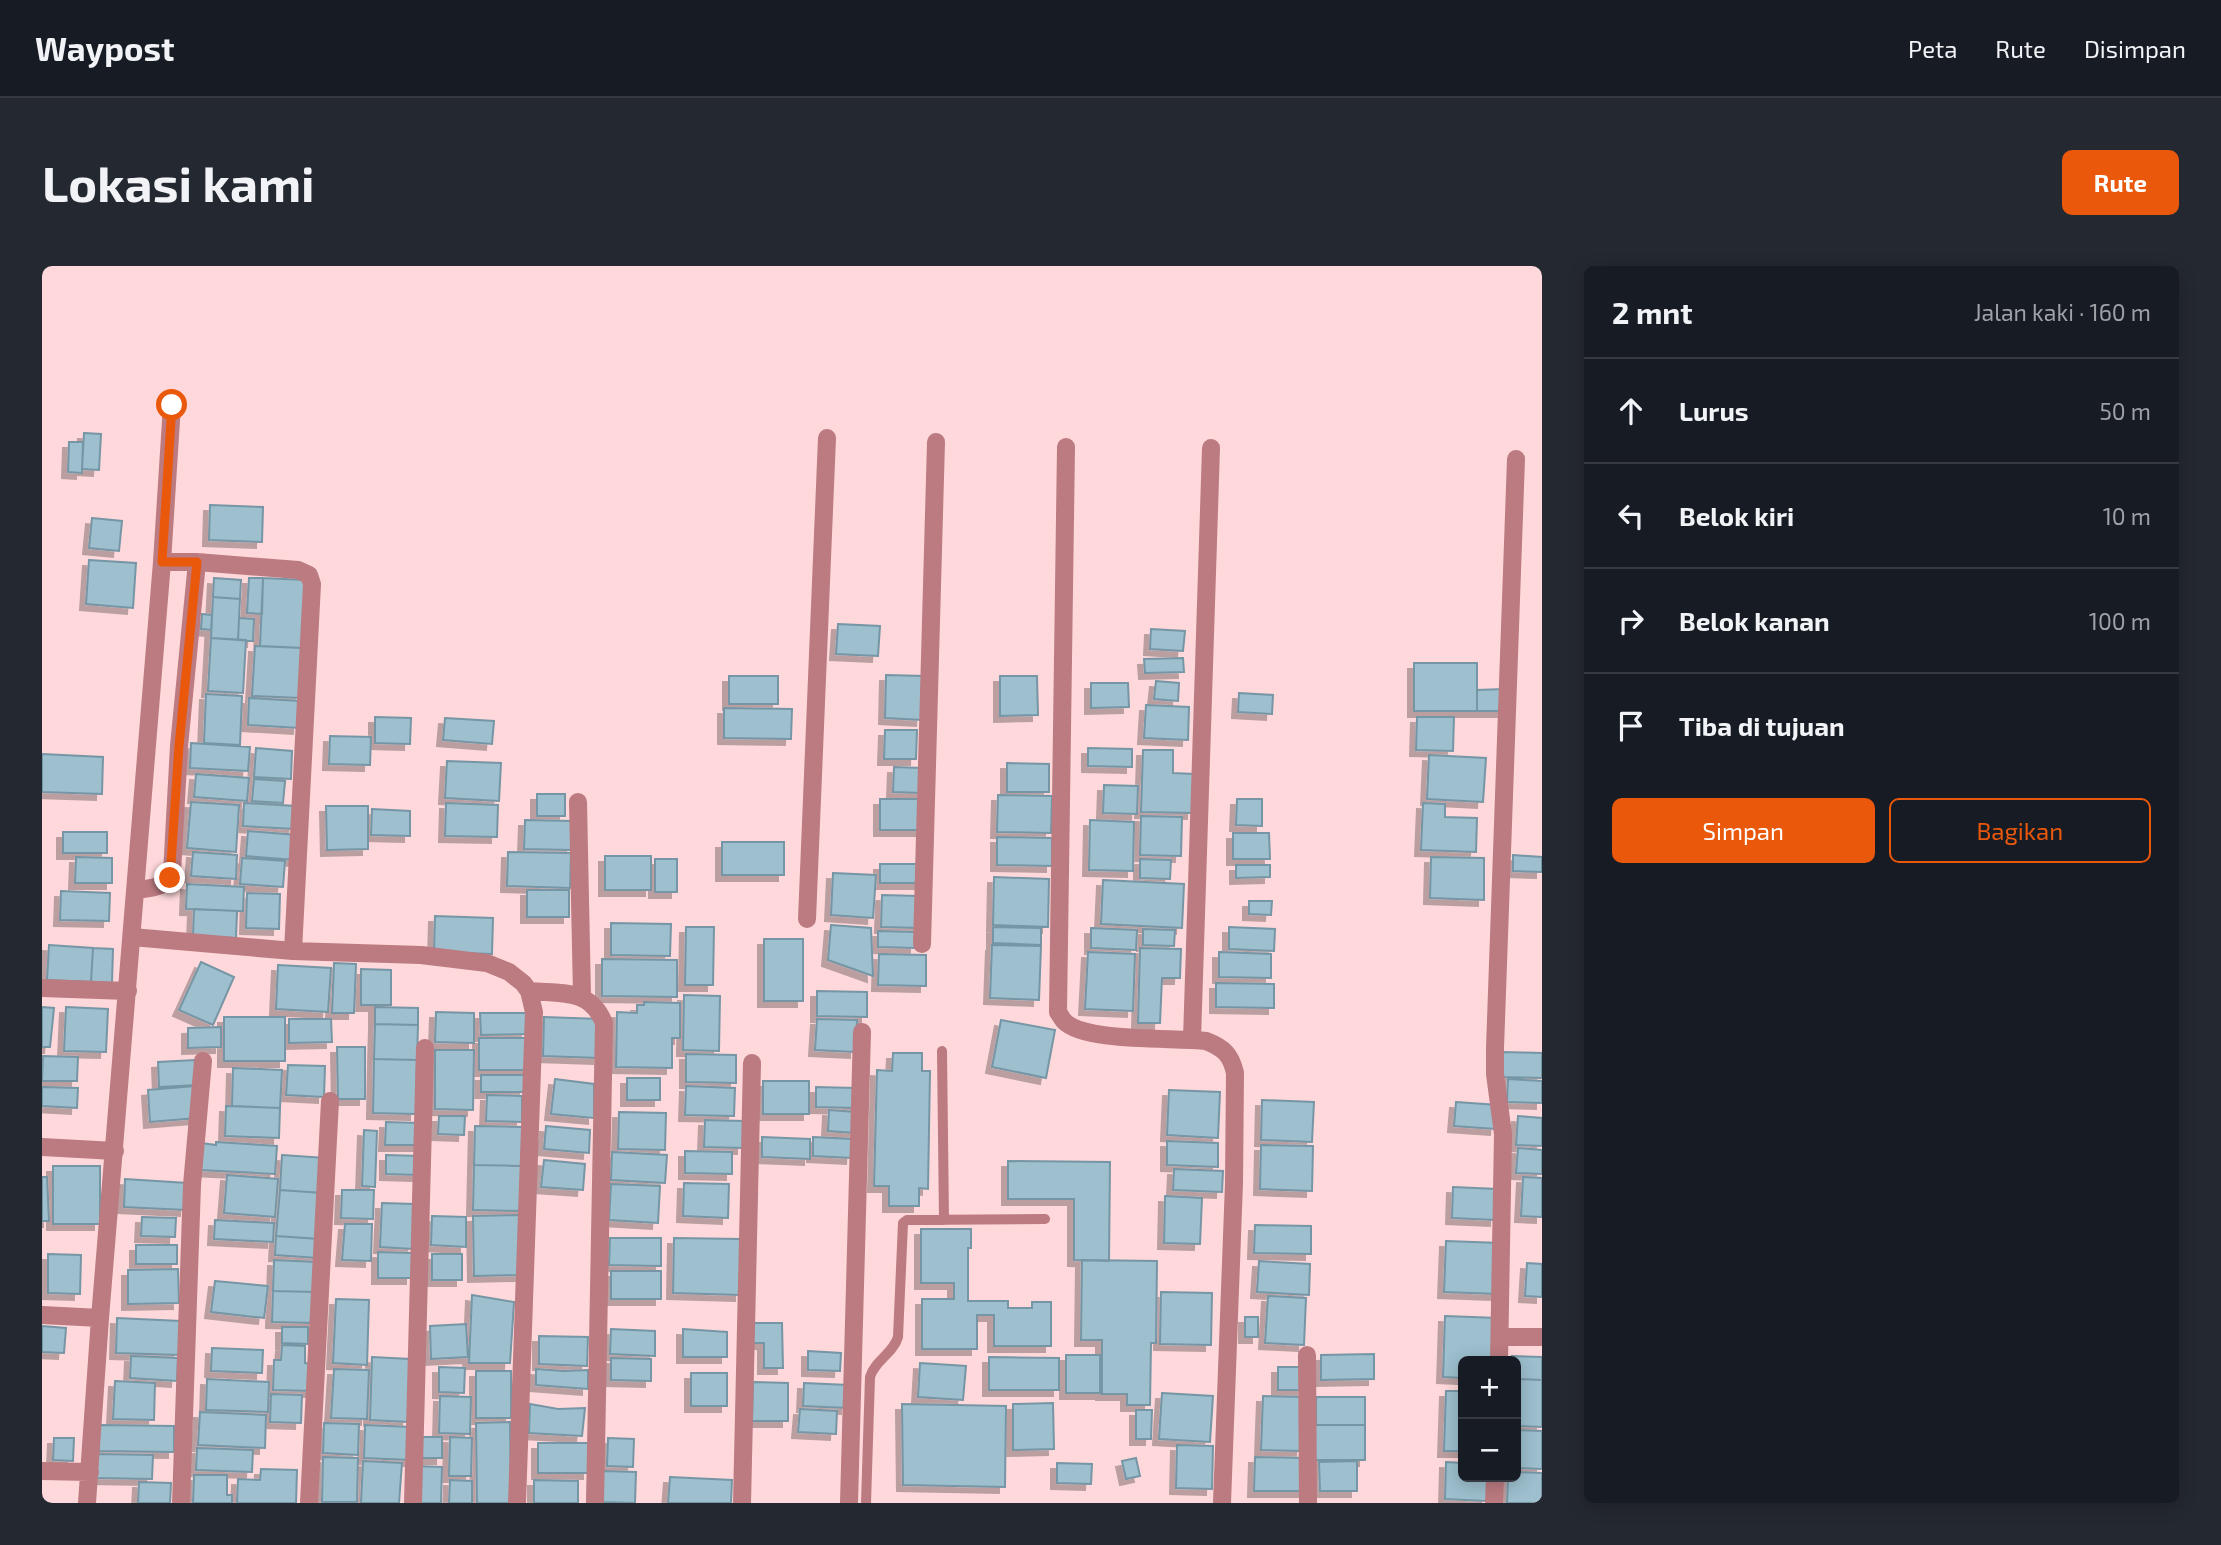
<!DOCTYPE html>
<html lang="id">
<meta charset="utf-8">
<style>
:root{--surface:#171b24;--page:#242831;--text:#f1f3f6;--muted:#9ea1a6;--line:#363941;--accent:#ea580c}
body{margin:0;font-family:"Exo 2",sans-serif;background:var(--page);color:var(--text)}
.controls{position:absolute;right:21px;bottom:21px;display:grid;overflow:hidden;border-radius:10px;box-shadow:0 4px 18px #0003}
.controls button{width:63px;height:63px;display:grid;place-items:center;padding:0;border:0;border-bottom:2px solid var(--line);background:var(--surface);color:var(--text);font:35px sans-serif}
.stop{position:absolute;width:21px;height:21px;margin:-16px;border:5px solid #ea580c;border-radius:50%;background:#fff}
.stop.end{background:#ea580c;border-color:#fff;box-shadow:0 2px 7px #0008}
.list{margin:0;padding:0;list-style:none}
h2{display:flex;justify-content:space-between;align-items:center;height:91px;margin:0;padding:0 28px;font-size:30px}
h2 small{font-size:23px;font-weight:400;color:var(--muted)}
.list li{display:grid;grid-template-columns:46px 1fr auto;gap:21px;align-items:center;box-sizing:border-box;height:105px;padding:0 28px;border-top:2px solid var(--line)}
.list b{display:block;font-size:26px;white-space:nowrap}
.list em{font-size:23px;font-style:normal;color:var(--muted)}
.actions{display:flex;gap:14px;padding:21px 28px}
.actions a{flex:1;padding:16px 0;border:2px solid var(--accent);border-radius:10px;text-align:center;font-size:24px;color:var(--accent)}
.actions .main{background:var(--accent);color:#fff}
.icon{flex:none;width:38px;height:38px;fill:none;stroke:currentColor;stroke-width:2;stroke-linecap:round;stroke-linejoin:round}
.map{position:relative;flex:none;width:1500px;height:1237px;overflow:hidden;border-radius:10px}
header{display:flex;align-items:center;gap:42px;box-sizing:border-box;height:98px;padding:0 35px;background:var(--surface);border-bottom:2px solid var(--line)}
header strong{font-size:33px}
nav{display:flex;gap:38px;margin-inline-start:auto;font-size:24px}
.intro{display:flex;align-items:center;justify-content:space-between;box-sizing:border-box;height:168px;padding:0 42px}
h1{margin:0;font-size:49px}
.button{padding:18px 32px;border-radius:10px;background:var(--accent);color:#fff;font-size:24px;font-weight:700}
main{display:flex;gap:42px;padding:0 42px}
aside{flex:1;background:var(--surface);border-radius:10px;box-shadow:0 4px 18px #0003}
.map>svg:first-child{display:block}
.building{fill:#9dbfce;stroke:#7696a5;stroke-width:2;filter:url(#shadow)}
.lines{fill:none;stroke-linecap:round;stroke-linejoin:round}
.lane{stroke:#bb7b80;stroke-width:10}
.street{stroke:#bb7b80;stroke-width:18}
.route{stroke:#ea580c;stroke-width:9}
</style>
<header>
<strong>Waypost</strong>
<nav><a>Peta</a><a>Rute</a><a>Disimpan</a></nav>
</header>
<div class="intro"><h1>Lokasi kami</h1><a class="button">Rute</a></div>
<main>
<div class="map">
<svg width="1500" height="1237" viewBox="0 0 1500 1237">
<defs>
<filter id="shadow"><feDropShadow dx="-6" dy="6" stdDeviation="0" flood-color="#0004"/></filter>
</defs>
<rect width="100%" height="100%" fill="#fed8da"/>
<path class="building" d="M42,167L59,168L57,204L40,203Z
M27,176H41L40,207L26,206Z
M168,239L221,241L220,276L167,274Z
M50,252L80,255L77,285L47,282Z
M47,294L94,297L91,342L44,338Z
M172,312L199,314L198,333L171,331Z
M207,312H221L220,348L205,347Z
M221,312L264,314L261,382L218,380Z
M171,331L198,333L196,374L169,372Z
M160,348L170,349L169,364L159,363Z
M197,352L212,353L211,375L196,374Z
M796,358L838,360L836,390L794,388Z
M1109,363L1143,365L1141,385L1108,383Z
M169,372L204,374L201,427L166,425Z
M213,380L261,382L259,432L210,430Z
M1141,392L1142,406L1103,407L1102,393Z
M1372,397H1435V445H1372Z
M844,409L882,410L880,454L843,452Z
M687,410H736V438H687Z
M958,410H995L996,449L958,450Z
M1114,415L1137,417L1136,435L1112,433Z
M1049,417H1086L1087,441L1049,442Z
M1462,423V445H1435V424Z
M1197,427L1231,429L1230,448L1196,446Z
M164,428L200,430L198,479L162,477Z
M207,432L258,435L257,462L206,459Z
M1104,439L1147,441L1146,474L1102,472Z
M682,442L750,443L749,473L682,472Z
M333,451L369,452L368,478L333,477Z
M1375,451H1412L1411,485L1374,484Z
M403,452L452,455L450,478L401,474Z
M843,464H875L874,493H842Z
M288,470L329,471L328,499L287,498Z
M149,477L208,481L206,505L148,502Z
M214,482L250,485L249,513L212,511Z
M1046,482L1090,483V501L1046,500Z
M1101,484H1131V507L1152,508L1151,547L1099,546Z
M0,488L61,491L60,528L0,526Z
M1387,489L1444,492L1441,536L1385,533Z
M405,495L459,497L457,535L403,532Z
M965,497L1007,498V526H965Z
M852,501L880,502V527L851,526Z
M154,508L207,512L205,535L152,531Z
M212,513L243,515L241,537L210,535Z
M1062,519L1096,520L1095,548L1061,547Z
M495,528H523V550H495Z
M956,529L1010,530L1009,567L955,566Z
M838,533H880V564H838Z
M1195,533H1220V560L1194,559Z
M149,536L197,539L194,586L145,582Z
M202,537L254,540L252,563L201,560Z
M404,537L456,539L455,571L403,570Z
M1381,537L1403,538V551L1435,552L1434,586L1379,584Z
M284,540H326V583L285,584Z
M330,543L368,545V570L329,569Z
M1099,550L1140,551L1139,590L1098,589Z
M483,554L530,555V584L482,583Z
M1048,554L1092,556L1091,605L1047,604Z
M206,565L255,569L253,594L204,590Z
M21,566H65V587H21Z
M1191,567H1227L1228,593H1191Z
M955,571L1010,572V600L955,599Z
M680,576H742V609H680Z
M151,586L195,589L194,613L149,610Z
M466,586L529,587L528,622L465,620Z
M1471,589L1500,591V606L1471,605Z
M563,590H609V624H563Z
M34,591L70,592V617H33Z
M1389,591L1442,592V634L1388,632Z
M200,592L243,595L241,621L198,618Z
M613,593H635V626H613Z
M1098,593L1129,594L1128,613L1098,612Z
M838,598H878V617H838Z
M1194,599H1228V611L1194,612Z
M791,607L834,609L831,652L789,649Z
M952,611L1007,613L1006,661L951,659Z
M1061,614L1142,618L1140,662L1059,658Z
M145,618L202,621L201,645L144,643Z
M485,624H527V651H485Z
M19,625L68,627L67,655L18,654Z
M205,627L238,628L237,663L204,662Z
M840,629L877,630V662L839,661Z
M1207,635H1230L1229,649L1207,648Z
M152,643L195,645L194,672L151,670Z
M393,650L451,652L450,688L392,686Z
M569,657L629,658L628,690L569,689Z
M789,659L829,662L831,710L786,694Z
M644,661H672L671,719H643Z
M951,661L999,662V679L951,677Z
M1187,661L1233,663L1232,685L1187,683Z
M1049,662L1095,664L1094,684L1049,682Z
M1101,663L1133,664L1132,680L1101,679Z
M836,665L874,666V682L836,681Z
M722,673H761V735H722Z
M7,679L51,682L49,716L5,714Z
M950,679L999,680L997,734L948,732Z
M51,682L71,683L70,717L49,716Z
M1098,682L1139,683L1138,712H1120L1118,757H1096Z
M1046,686L1093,688L1091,745L1043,743Z
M1177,686L1229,688V712L1177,711Z
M837,688L884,689V720L836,719Z
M560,693L635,694V731L560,730Z
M159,696L192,711L171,759L137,744Z
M292,697L314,698L312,747H290Z
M236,699L289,702L286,746L234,743Z
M319,703L349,704V739H319Z
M1174,717L1232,718V742L1174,741Z
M775,725L825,726V751L775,750Z
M642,729L678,730L677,785L641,784Z
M602,736L638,737V772H630V802L574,801L575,746L595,747V739H602Z
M0,741L12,742L8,781H0Z
M24,741L66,743L64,786L22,785Z
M333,741L376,742V759L333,758Z
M394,746L432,747V777L393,776Z
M438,747H485V768L439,769Z
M182,751H243V795H182Z
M502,751L558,753L557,792L501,790Z
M247,753H289L290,776L247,777Z
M775,753L815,754L814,786L773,784Z
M959,754L1013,764L1004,812L950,801Z
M333,758L376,759L375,794L332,793Z
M179,761V781L146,782V762Z
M437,772H486V804H437Z
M295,781H323V833H296Z
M393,784H432L431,844L393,843Z
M1459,786L1500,787V812L1458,811Z
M851,787H880V805H888L886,923L877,922V940H847V920H832L835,804L850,805Z
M644,788L694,789V817L644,816Z
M1,790L36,791L35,815H0Z
M332,793L375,794L374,848L331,847Z
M153,794L155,819L117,821L116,796Z
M246,799L283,800L282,831L244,829Z
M191,802L240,804L238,842L190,840Z
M439,809H483V826H439Z
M585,812H618V834H585Z
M513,813L552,818V852L509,848Z
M1466,813L1500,815V837L1465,836Z
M721,815H767V848H721Z
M153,820L155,852L108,856L106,824Z
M644,820L693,822L692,850L643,849Z
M0,821L36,822L35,842L0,840Z
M774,821L814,822V842L774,841Z
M1127,824L1178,826L1176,872L1125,869Z
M445,829L480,830V856L444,855Z
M1220,834L1272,836L1270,876L1219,874Z
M1414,836L1456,839L1454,863L1412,860Z
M184,840L238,842L237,872L183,870Z
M787,844L814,846L813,867L786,865Z
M577,846L624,847L623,884L576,883Z
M397,850H423L422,869L396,868Z
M1476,850L1500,852V880L1474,879Z
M663,854L701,855V882L662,881Z
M344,856L377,857V879H343Z
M433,860L483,861L482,900L432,899Z
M504,860L548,864L547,887L502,883Z
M322,864L335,865L333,921L320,920Z
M720,871L768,873V893L720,891Z
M771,871L811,873L810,892L771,890Z
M1125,875L1176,877V901L1125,899Z
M174,876L235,880L233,908L158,904L159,877L174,879Z
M1219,879L1271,880L1270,925L1218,923Z
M1476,882L1500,884V908L1474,907Z
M643,885L690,886V908L643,907Z
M570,886L625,889L623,917L569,914Z
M240,889L283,892L280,927L238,924Z
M344,889L378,890L377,909L344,908Z
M502,894L543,898L541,924L499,921Z
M966,895L1068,896L1067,995L1032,994V933H966Z
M432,899L482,900L481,945L431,944Z
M11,900H58V958H11Z
M1132,903L1181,905L1180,926L1131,924Z
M185,909L236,913L233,951L182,947Z
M0,911H5L7,955H0Z
M1481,911L1500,912V951L1479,950Z
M83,913L145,917L144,944L82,941Z
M642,917L687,918L686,952L641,950Z
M569,918L618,920L616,957L567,954Z
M1411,921L1455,923L1454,954L1410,952Z
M238,924L280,927L277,973L234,970Z
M300,924H332L331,953L299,952Z
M1123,930L1160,932L1158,978L1122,977Z
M340,937L373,938L371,983L338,981Z
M478,949L479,1009L432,1010L431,950Z
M390,950L424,951V981L389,979Z
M100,951L134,952L133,971L99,970Z
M173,954L232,957L231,976L172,973Z
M303,958H330L329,995L300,994Z
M1213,959L1269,960V988L1212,987Z
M879,963H929V982H926V1035H966V1042H990V1036H1009V1080H952V1049H935V1083H880V1033H912V1017H879Z
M234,970L277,973L276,992L233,989Z
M568,972H619V1000L567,999Z
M632,972L700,973L699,1029L631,1027Z
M1404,975L1458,977L1456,1028L1402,1026Z
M94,979H135V998H94Z
M336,986L370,987V1012H336Z
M6,988L39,989L38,1028L6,1027Z
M390,988H420V1014H390Z
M232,994L275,996L273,1026L231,1025Z
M1040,994L1115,995L1114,1077H1109L1108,1139H1085V1128H1060V1074H1039Z
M1217,995L1268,998L1267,1029L1215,1026Z
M1485,997L1500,998V1031L1483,1030Z
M136,1003L137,1037L86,1038V1004Z
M569,1005H619V1033H569Z
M173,1015L226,1020L222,1052L169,1046Z
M231,1025L273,1026L272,1057L230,1056Z
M1119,1026L1170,1027L1169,1079L1118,1078Z
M430,1029L472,1036L468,1097H427Z
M1226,1030L1264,1032L1262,1079L1223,1077Z
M294,1033L327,1034L325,1099L291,1097Z
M1403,1050L1456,1052L1454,1095H1421V1112L1401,1111Z
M1203,1051H1216V1071H1203Z
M75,1052L138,1055L137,1089L74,1087Z
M709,1057H740L741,1102H722V1077H709Z
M424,1058L426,1091L389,1093L388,1060Z
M0,1060L24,1062L22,1087L0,1086Z
M240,1061H266V1078L240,1077Z
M569,1063L613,1065V1090L568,1088Z
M641,1063L685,1066V1091H641Z
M497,1070L546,1071L545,1100L497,1098Z
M240,1079L263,1080V1097L272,1098L271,1125L231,1124L232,1094H239Z
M170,1082L221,1084L220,1107L169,1105Z
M766,1085L799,1087L798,1105L766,1104Z
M1332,1088V1113L1279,1114V1089Z
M1024,1089H1058V1127H1024Z
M89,1090L136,1092L135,1115L88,1112Z
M1470,1090L1500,1091V1114L1474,1113V1095H1470Z
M330,1091L368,1093L366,1156L328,1154Z
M947,1091L1017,1092V1124H947Z
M569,1092L609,1093V1115L569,1114Z
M878,1097L924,1100L921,1134L876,1131Z
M397,1101L423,1102L422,1127L397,1126Z
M1236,1101H1261V1124H1236Z
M292,1103L327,1104L325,1153L289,1152Z
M494,1103L521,1105L546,1104V1123L494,1119Z
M434,1105H469V1152H434Z
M649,1107H685V1140H649Z
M165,1113L227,1116L226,1146L164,1144Z
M1474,1113L1500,1114V1161L1474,1160Z
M73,1115L113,1117L112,1154L71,1153Z
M711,1116L746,1117V1155H710Z
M762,1117L806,1119L805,1142L761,1140Z
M1404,1125H1421V1185H1402Z
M1120,1127L1171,1130L1168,1176L1117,1173Z
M229,1128L260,1129L259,1157L228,1156Z
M398,1130L429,1131L428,1168L397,1167Z
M1221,1130L1262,1131L1260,1185L1219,1184Z
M1274,1131H1323V1159H1274Z
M1011,1137L1012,1183L971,1184V1138Z
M488,1138L516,1143L543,1142L540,1170L487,1167Z
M860,1138L964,1140L963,1221L861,1219Z
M758,1143L795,1145L794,1168L756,1166Z
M1094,1144H1110L1109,1173H1094Z
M158,1146L224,1149L223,1182L156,1179Z
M468,1156L469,1237H435L434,1157Z
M282,1157L317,1158L316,1189L281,1187Z
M57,1159L132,1160V1186L57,1185Z
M323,1159L369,1161L368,1194L322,1192Z
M1271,1159H1323V1194H1271Z
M1474,1164L1500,1165V1203L1474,1202Z
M377,1171H400V1192H375Z
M408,1171L430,1172L429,1210H407Z
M12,1172H32L31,1195L11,1194Z
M566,1172L592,1173L591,1201L565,1200Z
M496,1177H547V1207H496Z
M1135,1179L1171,1180L1170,1223L1134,1222Z
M155,1182L211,1184L210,1206L154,1204Z
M54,1188L111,1189L110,1213L54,1212Z
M281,1191L316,1192L315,1236H280Z
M1213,1191L1262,1192V1225H1212Z
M1094,1192L1098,1210L1084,1213L1080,1195Z
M321,1195L360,1197L357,1237H319Z
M1315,1195V1225H1278L1277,1196Z
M1404,1196L1421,1197V1211H1446L1445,1235L1403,1233Z
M1015,1197L1050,1198L1049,1218L1015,1217Z
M374,1200L400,1201L399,1237H374Z
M219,1203L255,1204L254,1237H195L196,1213L218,1214Z
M561,1205L594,1206L593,1237L560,1236Z
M1474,1206L1500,1207V1237H1465L1466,1211H1474Z
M152,1209H185V1229H190V1237H151Z
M628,1211L690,1214L689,1237H626Z
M408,1214L430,1215V1237H407Z
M492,1214L536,1215V1237H492Z
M97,1216L129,1217L128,1237H96Z"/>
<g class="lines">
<path class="lane" d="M900,785L902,954
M824,1237L828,1111C833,1094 851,1088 856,1071L861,957L865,954L1003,953"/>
<path class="street" d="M1024,181L1016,746C1018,749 1020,753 1022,755C1043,777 1133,771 1164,775C1182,782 1189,789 1193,807L1192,917L1180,1237
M120,296H155L256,304L267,309L270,318L251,685
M536,536L540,730
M94,624C108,622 125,622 130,607L137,480L155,296
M765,653L785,172
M90,671L251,685L379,689L445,697L467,706L481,717L487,725L492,746L475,1237
M880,678L894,176
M0,722L86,725
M487,725C519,728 548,722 562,757L553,1237
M1150,773L1169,182
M0,881L73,885
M0,1049L58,1052
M1458,1071H1500
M1265,1089L1266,1237
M1457,1095L1461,868L1453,808V782L1474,193
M0,1205L48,1206
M45,1237L58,1052L120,296L130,139
M139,1237L150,919L161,795
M267,1237L288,835
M371,1237L383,782
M700,1237L710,797
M807,1237L820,766
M1452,1237L1453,1211"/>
</g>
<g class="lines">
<path class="route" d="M128,612L137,480L155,296H120L130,139"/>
</g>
</svg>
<div class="controls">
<button>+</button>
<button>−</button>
</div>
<div class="stop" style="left:130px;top:139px"></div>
<div class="stop end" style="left:128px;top:612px"></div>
</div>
<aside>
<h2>2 mnt<small>Jalan kaki · 160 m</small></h2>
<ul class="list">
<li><svg class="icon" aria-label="ahead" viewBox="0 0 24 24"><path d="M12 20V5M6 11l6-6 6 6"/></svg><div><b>Lurus</b></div><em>50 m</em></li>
<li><svg class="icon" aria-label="left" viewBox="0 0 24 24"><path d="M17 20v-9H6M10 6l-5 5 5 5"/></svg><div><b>Belok kiri</b></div><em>10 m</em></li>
<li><svg class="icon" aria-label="right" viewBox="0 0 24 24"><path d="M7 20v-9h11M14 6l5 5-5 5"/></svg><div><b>Belok kanan</b></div><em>100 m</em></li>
<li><svg class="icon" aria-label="arrive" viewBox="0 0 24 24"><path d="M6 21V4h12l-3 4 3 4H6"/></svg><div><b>Tiba di tujuan</b></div></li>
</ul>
<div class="actions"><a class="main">Simpan</a><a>Bagikan</a></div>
</aside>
</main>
